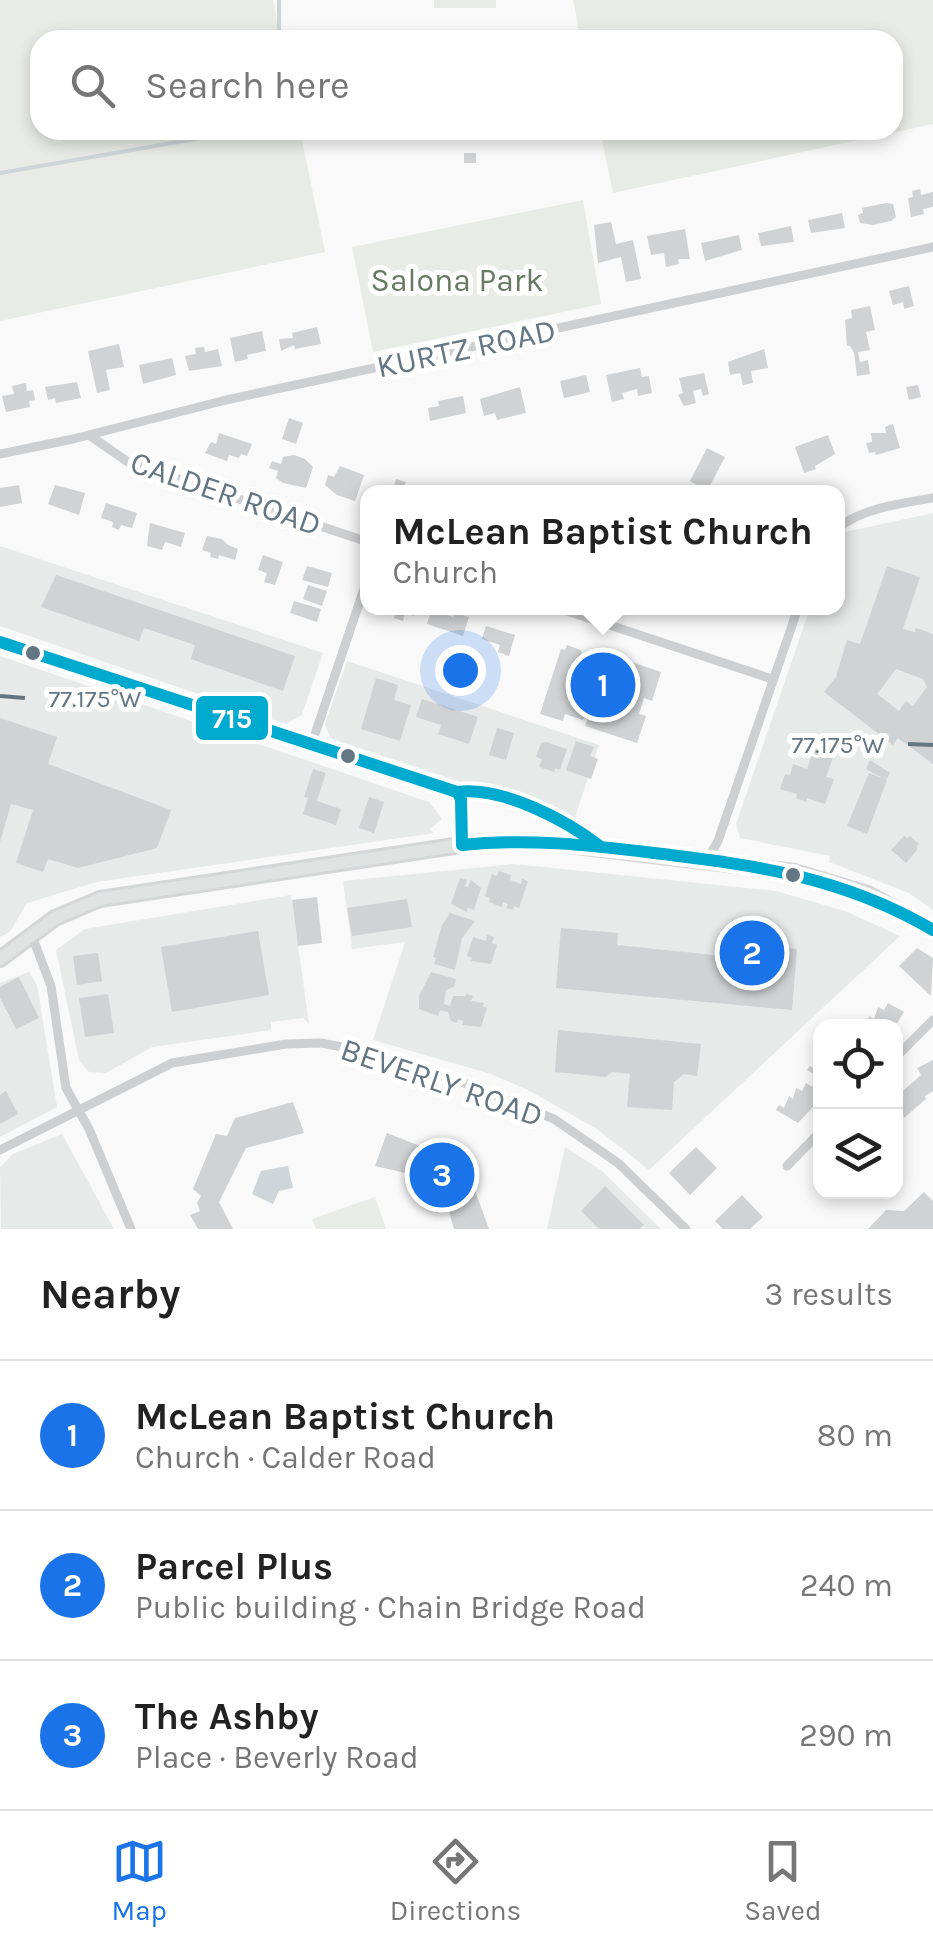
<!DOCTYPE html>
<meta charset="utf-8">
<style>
:root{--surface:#fff;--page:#f6f6f6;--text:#222;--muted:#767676;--line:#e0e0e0;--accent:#1a73e8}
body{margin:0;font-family:Karla,sans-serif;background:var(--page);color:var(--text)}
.controls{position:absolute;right:30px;bottom:30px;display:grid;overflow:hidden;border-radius:20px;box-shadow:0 5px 15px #0003}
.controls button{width:90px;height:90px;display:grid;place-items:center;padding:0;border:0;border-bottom:2px solid var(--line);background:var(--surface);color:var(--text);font:50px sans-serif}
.you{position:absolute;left:460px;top:670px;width:35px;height:35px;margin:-25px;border:8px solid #fff;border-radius:50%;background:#1a73e8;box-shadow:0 0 0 15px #1a73e833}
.badge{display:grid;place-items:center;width:65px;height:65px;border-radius:50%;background:var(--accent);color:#fff;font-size:32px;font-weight:700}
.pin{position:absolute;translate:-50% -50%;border:5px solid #fff;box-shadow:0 2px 10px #0006}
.popup{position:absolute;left:360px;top:485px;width:485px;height:130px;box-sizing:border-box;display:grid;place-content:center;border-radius:20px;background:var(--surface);filter:drop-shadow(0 2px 8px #0005);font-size:32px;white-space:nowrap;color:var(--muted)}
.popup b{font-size:38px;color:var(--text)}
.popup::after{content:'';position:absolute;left:50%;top:100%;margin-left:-20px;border:20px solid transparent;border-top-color:var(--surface)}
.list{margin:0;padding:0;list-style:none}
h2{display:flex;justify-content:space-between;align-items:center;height:130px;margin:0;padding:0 40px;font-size:42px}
h2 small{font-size:32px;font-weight:400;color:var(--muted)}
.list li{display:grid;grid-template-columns:65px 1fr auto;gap:30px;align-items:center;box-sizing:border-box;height:150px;padding:0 40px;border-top:2px solid var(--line)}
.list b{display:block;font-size:38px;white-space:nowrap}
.list p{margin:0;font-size:32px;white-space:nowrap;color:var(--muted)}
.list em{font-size:32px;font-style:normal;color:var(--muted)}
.icon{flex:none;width:55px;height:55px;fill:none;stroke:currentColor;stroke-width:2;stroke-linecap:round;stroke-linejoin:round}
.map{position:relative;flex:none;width:933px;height:1229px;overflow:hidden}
.search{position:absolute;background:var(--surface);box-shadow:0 5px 15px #0003;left:30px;right:30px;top:30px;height:110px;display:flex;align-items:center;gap:25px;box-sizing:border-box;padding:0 35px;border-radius:30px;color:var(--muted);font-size:38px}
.sheet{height:580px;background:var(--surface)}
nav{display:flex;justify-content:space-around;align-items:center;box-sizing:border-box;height:140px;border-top:2px solid var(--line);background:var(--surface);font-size:28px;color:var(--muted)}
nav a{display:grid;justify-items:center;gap:5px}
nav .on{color:var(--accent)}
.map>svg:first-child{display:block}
.built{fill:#e8e9e9}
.green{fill:#e8ebe6}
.water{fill:#ced6d9}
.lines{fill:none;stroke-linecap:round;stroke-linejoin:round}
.stream{stroke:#ced6d9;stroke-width:4}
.building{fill:#d0d2d3;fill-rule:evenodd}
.secondary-casing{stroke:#d5d6d7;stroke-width:18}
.minor{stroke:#cecfd0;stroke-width:9}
.tertiary{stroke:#cecfd0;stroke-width:11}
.secondary{stroke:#e1e2e2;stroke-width:12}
.bus-1-casing{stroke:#fff;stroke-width:20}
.bus-1{stroke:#00a9ce;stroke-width:12}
.ticks{fill:none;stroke:#657683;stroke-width:4}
.bus-dot{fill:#657683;stroke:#fff;stroke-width:4}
.labels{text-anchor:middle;stroke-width:10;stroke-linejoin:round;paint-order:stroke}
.park-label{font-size:32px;fill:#687a64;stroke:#fff}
.street-label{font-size:32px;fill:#657683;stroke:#fff}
.ticks-label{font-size:25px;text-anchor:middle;fill:#657683;stroke:#fff;stroke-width:10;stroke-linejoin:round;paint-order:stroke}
.line-badge{stroke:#fff;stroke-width:4}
.badge-label{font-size:28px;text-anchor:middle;font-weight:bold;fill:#fff}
</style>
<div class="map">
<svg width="933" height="1229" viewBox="0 0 933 1229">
<rect width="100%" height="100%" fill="#f9f9f9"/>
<path class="built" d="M933,513V910L909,893L829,862L830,856L740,838L736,824L810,608H838V536L845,532Z
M0,546L323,653L302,715L286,724L0,626Z
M0,656L429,802L442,819L430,829L434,833L97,882L27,903L10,932L0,937Z
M347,661L599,745L574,820L330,738L325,724Z
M514,864L776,891L845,911L900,936L649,1170L597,1129L528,1090L491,1074L373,1040L405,942L352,949L343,881Z
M291,895L309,1024L303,1018L271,1022V1030L152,1047L106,1073L89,1072L79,1060L56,950L85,929Z
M29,972L37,985L57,1107L0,1137V983Z
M62,1134L114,1229H1L0,1167L13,1154Z
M565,1147L601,1170L661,1229H547Z"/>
<path class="green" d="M0,0H273L281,40H40V130H300L325,252L0,321Z
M434,0H496V8H434Z
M573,0H933V124L613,193L600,130H893V40H581Z
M583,200L601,304L373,352L352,247Z
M375,1197L386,1229H316L312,1219Z"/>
<path class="water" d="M288,1166L293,1188L279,1191L273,1204L252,1194L261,1171Z"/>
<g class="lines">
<path class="stream" d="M279,0V40
M0,173L247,130"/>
</g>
<path class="building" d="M464,153H476V163H464Z
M920,189L921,195L933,192V207L923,209L924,214L911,217L908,198L913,197L912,191Z
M886,203L893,204L896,217L891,221L873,225L860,223L858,215L863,213L862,208Z
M842,213L845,228L811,233L808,220Z
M611,222L616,244L633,240L641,279L626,282L621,257L598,263L594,225Z
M791,226L794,242L761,246L758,233Z
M685,229L690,259H678L679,264L666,267L664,253L651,255L647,236Z
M739,235L742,250L705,261L701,243Z
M909,286L914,306L904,309L903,302L893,305L889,291Z
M870,306L875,330L866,332L870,350L858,352L860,362L868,360L870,374L857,376L854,353L850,346H847L845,320L852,318L851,310Z
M317,327L321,344L295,349L294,345L281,351L279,339L293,338L292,333Z
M262,331L266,351L247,355L248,359L235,362L230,338Z
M119,344L124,367L106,370L110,390L97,393L88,351Z
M204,347L205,352L218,349L222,366L189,371L185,356L196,354L195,348Z
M764,349L768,368L751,371L753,383L743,385L740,373L730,375L728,362Z
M172,358L176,375L143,384L139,365Z
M640,368L642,377L649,376L652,393L638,396L637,389L622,393L624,399L612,402L606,375Z
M704,373L709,394L703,396L701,389L693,391L696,403L684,406L678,395L683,393L679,378Z
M586,375L590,392L564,398L560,381Z
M77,382L81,398L56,403L55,398L48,400L45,387Z
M26,383L27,391L33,390L35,400L29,401L30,407L6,412L2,396L14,394L12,386Z
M918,385L921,397L909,400L906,387Z
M520,387L526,413L497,420L495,413L484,416L480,399Z
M463,396L466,413L430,421L428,408L439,406L438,401Z
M289,418L303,423L296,444L282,439Z
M893,424L900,448L876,455L875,452L869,453L866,443L872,442L871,433H886L885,427Z
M219,433L252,444L247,456L241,454L239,458L229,455L227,461L205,453L211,442L216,444Z
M828,435L835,454L815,466L816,469L804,473L795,447Z
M707,448L725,457L707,491L690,481Z
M294,455L305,459L313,467L306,488L283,483L276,478L278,471L269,468L272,461L281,464L283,457Z
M340,466L364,475L355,501L337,495L325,485L328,475L334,477Z
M396,479L406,482L402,492H373L375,486L393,489Z
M19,485L22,503L0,507V488Z
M55,485L85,493L79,515L48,504Z
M106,503L137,513L132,528L121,525L119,530L112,527L113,522L101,518Z
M150,523L185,533L181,547L165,542L162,550L147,546Z
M207,536L222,539L228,545L238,549L235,560L219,555L218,559L210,557L211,553L202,550Z
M263,555L283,562L275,585L264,582L267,573L258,570Z
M307,566L332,573L328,587L302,580Z
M887,566L920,577L903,629L915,632L916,628L933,634V764L898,738L893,745L824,692L836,677L847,640L860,644ZM896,669L923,679L927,687L913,706L906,701L899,711L877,694Z
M56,575L295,656L283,691L191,659L195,645L144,628L139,641L41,607Z
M308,585L327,591L322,606L303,599Z
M294,601L321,609L317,622L290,613Z
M397,608H417L414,616L405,613L403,621L394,618Z
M432,608L453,617L455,613L469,617L463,636L427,624Z
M486,626L515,635L509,656L498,652L500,645L482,639Z
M567,645L581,650L583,660L598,665L602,652L661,672L652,701L644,698L639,714L646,716L637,743L585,726L590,711L587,710L583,720L565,714L563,721L540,714L561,649L565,650Z
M376,678L398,685L394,700L411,705L400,741L361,729Z
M422,699L478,717L469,744L438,734L441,725L416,717Z
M0,718L57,737L48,764L171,810L157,848L78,868L48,859L43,872L16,863L33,810L11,804L0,842Z
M497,728L514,733L506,760L489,755Z
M576,741L594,747L590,756L598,759L591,779L566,770Z
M546,742L567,749L560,770L555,768L554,772L539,767L542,759L536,757L541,743Z
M814,748L834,755L826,777L834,779L825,804L807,798L806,802L796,798L797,794L780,789L785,774L790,775L793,764L807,769Z
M870,760L890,773L886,780L866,769Z
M313,769L326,773L317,801L341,809L336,825L303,814L308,798L304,797Z
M869,773L887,780L867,834L847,826Z
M369,797L384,802L374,833L359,828Z
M904,836L907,838L910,836L919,844L916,847L918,849L906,863L891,850Z
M499,871L511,875L510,880L521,884L522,879L528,881L519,908L514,906L513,910L506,908L508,904L503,902L502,907L489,902L490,898L485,896L492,874L497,876Z
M460,878L467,880L465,886L468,887L471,880L481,888L474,910L468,908L467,912L451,904Z
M317,897L322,943L298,946L292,900Z
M407,899L412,927L352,936L347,908Z
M450,913L475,921L462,938L455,970L434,964L436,958L433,957L442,925Z
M561,928L618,933L617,945L742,958L743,944L797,949L792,1010L556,988Z
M258,931L269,995L172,1012L161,947Z
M487,935L494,937L492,943L497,945L491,964L471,961L472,958L467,956L473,937L486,941Z
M917,948L933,958L931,996L899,966Z
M98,953L102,981L77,985L73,956Z
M431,972L456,979L454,987L446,990L444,1004L450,1006L453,996H466V994L473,996L471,1001L484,1003L482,1006L487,1008L481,1027L462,1025L463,1021L458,1019L457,1023L451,1021L448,1012L440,1010L438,1016L419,1009V996Z
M19,977L39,1018L16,1029L0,998V987Z
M108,994L114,1033L85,1037L79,998Z
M888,1003L904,1012L897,1023L866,1026L869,1016L874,1019L878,1007L884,1010Z
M558,1030L701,1044L697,1076L684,1074L674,1082L672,1110L627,1107L630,1074L612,1072L606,1077L555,1072Z
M820,1053V1078L807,1070L810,1066L814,1069Z
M933,1060V1091L925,1096L926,1099L904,1118L896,1097L921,1075L917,1068Z
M806,1083L820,1091V1099L798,1123L776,1110L779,1105L784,1108L789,1096L793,1099L796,1088L802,1091Z
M6,1091L18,1114L0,1124V1095Z
M293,1102L304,1133L246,1148L219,1202L233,1229H198L190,1215L200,1211L197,1203L201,1196L193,1189L216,1134L227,1136L235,1118Z
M387,1133L455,1160L457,1169L466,1166L489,1229H454L440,1181L375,1166Z
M696,1147L717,1168L690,1195L669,1173Z
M605,1186L644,1225L639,1229H599L581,1211Z
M924,1192L933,1201V1229H868L886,1210L904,1211Z
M742,1195L763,1217L750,1229H723L715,1221Z"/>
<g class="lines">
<g class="secondary-casing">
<path id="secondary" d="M0,959L55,918L100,899L481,842L534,841L795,872L868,894L933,930"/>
</g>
<path class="minor" d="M89,435L128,462L368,542
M0,454L73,439L226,400L933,247
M838,528C862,508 903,503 933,498
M558,608L772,679
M311,746L368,577
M707,860L718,841L798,608
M32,936L51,986L66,1088L89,1129L131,1229
M896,1057L933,1020
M0,1150L172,1063L286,1044L321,1043L358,1050L467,1084L554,1119L618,1163L686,1229
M787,1166L820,1132"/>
<path class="tertiary" d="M0,642L457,792C477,788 492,795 511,801C550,814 568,820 601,847
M457,792L461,799L462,845"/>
<use href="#secondary" class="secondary"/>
<g class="bus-1-casing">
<path id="bus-1" d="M0,642L457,792C502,786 566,820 601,847
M457,792L461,799L462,845C526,838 590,845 654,853C755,865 843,877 933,930"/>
</g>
<use href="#bus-1" class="bus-1"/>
</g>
<path class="ticks" d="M0,696L25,698M908,744L933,745"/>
<g class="bus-dot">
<circle cx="33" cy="653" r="9"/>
<circle cx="348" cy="756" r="9"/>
<circle cx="793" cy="875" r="9"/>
</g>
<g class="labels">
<g class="park-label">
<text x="457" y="291">Salona Park</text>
</g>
<g class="street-label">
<text transform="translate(466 348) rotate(-12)" y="11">KURTZ ROAD</text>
<text transform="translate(226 493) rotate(19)" y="11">CALDER ROAD</text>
<text transform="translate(442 1082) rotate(19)" y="11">BEVERLY ROAD</text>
</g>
</g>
<g class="ticks-label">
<text x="95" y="707">77.175°W</text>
<text x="838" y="753">77.175°W</text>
</g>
<rect class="line-badge" x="194" y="694" width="76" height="48" rx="10" fill="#00a9ce"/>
<g class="badge-label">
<text x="232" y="728">715</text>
</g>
</svg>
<div class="controls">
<button><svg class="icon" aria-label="locate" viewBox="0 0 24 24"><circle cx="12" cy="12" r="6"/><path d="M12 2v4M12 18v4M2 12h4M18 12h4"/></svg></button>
<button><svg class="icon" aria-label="layers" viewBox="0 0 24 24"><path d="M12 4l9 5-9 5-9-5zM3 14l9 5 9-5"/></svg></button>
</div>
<div class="you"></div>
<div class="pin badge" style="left:603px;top:685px">1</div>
<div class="popup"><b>McLean Baptist Church</b>Church</div>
<div class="pin badge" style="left:752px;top:953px">2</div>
<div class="pin badge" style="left:442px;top:1175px">3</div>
<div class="search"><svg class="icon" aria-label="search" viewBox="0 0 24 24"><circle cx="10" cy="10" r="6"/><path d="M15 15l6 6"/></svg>Search here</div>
</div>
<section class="sheet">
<h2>Nearby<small>3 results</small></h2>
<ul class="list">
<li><span class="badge">1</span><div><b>McLean Baptist Church</b><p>Church · Calder Road</p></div><em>80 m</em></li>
<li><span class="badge">2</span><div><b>Parcel Plus</b><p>Public building · Chain Bridge Road</p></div><em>240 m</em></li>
<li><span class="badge">3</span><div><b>The Ashby</b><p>Place · Beverly Road</p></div><em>290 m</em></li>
</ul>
</section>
<nav>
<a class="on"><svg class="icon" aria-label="map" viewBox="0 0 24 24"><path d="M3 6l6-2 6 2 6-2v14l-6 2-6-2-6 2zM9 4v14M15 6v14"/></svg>Map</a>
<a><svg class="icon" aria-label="directions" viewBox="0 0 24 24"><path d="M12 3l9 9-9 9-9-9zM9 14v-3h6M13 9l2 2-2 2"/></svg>Directions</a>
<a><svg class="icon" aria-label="saved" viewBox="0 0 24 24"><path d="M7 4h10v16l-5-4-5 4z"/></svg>Saved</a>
</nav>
